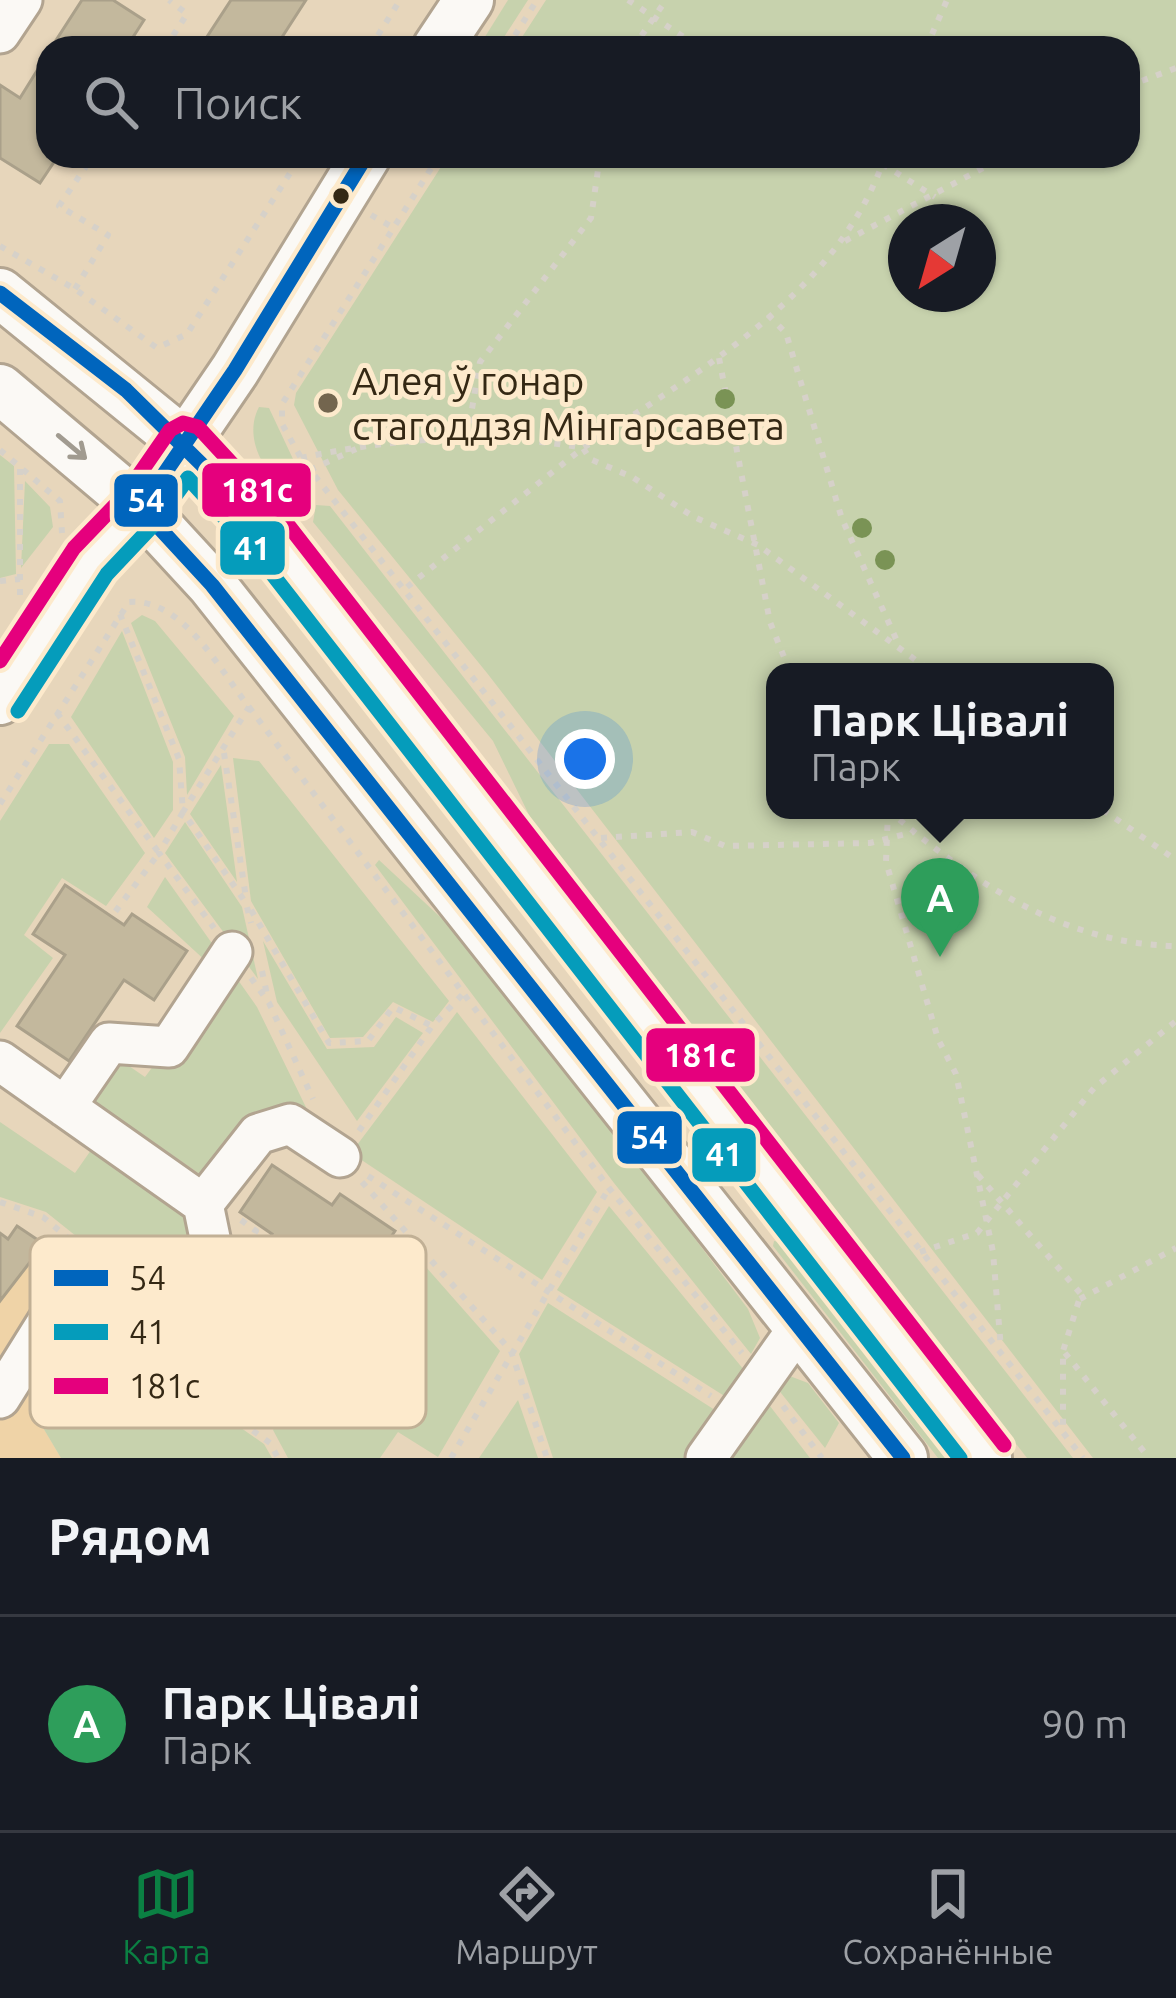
<!DOCTYPE html>
<html lang="ru">
<meta charset="utf-8">
<style>
:root{--surface:#171b24;--page:#242831;--text:#f1f3f6;--muted:#9ea1a6;--line:#363941;--accent:#0b8043}
body{margin:0;font-family:Ubuntu,sans-serif;background:var(--page);color:var(--text)}
.compass{position:absolute;left:888px;top:204px;width:108px;height:108px;border-radius:50%;background:var(--surface);box-shadow:0 3px 9px #0004;rotate:217deg}
.you{position:absolute;left:585px;top:759px;width:42px;height:42px;margin:-30px;border:9px solid #fff;border-radius:50%;background:#1a73e8;box-shadow:0 0 0 18px #1a73e833}
.badge{display:grid;place-items:center;width:78px;height:78px;border-radius:50%;background:var(--accent);color:#fff;font-size:39px;font-weight:700}
.pin{position:absolute;translate:-50% -99px;filter:drop-shadow(0 3px 6px #0008)}
.pin::after{content:'';position:absolute;top:63px;width:42px;height:36px;background:inherit;clip-path:polygon(0 0,100% 0,50% 100%)}
.popup{position:absolute;left:766px;top:663px;width:348px;height:156px;box-sizing:border-box;display:grid;place-content:center;border-radius:24px;background:var(--surface);filter:drop-shadow(0 3px 9px #0005);font-size:39px;white-space:nowrap;color:var(--muted)}
.popup b{font-size:45px;color:var(--text)}
.popup::after{content:'';position:absolute;left:50%;top:100%;margin-left:-24px;border:24px solid transparent;border-top-color:var(--surface)}
.list{margin:0;padding:0;list-style:none}
h2{display:flex;justify-content:space-between;align-items:center;height:156px;margin:0;padding:0 48px;font-size:51px}
h2 small{font-size:39px;font-weight:400;color:var(--muted)}
.list li{display:grid;grid-template-columns:78px 1fr auto;gap:36px;align-items:center;box-sizing:border-box;height:216px;padding:0 48px;border-top:3px solid var(--line)}
.list b{display:block;font-size:45px;white-space:nowrap}
.list p{margin:0;font-size:39px;white-space:nowrap;color:var(--muted)}
.list em{font-size:39px;font-style:normal;color:var(--muted)}
.icon{flex:none;width:66px;height:66px;fill:none;stroke:currentColor;stroke-width:2;stroke-linecap:round;stroke-linejoin:round}
.map{position:relative;flex:none;width:1176px;height:1458px;overflow:hidden}
.search{position:absolute;background:var(--surface);box-shadow:0 3px 9px #0004;left:36px;right:36px;top:36px;height:132px;display:flex;align-items:center;gap:30px;box-sizing:border-box;padding:0 42px;border-radius:36px;color:var(--muted);font-size:45px}
.sheet{height:372px;background:var(--surface)}
nav{display:flex;justify-content:space-around;align-items:center;box-sizing:border-box;height:168px;border-top:3px solid var(--line);background:var(--surface);font-size:33px;color:var(--muted)}
nav a{display:grid;justify-items:center;gap:6px}
nav .on{color:var(--accent)}
.map>svg:first-child{display:block}
.built{fill:#efd3a7}
.green{fill:#c7d2ad;fill-rule:evenodd}
.building{fill:#c3b89d;stroke:#aaa08a;stroke-width:3}
.lines{fill:none;stroke-linecap:round;stroke-linejoin:round}
.minor-casing{stroke:#b2a490;stroke-width:45}
.major-casing{stroke:#b2a490;stroke-width:54}
.path{stroke:#d6d1c9;stroke-width:6;stroke-dasharray:6 9;stroke-linecap:butt}
.minor{stroke:#fbf9f5;stroke-width:39}
.major{stroke:#fbf9f5;stroke-width:48}
.bus-1-casing{stroke:#fdeacc;stroke-width:24}
.bus-2-casing{stroke:#fdeacc;stroke-width:24}
.bus-3-casing{stroke:#fdeacc;stroke-width:24}
.bus-1{stroke:#0065bd;stroke-width:15}
.bus-2{stroke:#059cbb;stroke-width:15}
.bus-3{stroke:#e5007d;stroke-width:15}
.tree{fill:#7a9355}
.oneway{stroke:#a19b90}
.bus-dot{fill:#342814;stroke:#fdeacc;stroke-width:4.5}
.poi-dot{fill:#73654e;stroke:#fdeacc;stroke-width:4.5}
.labels{text-anchor:middle;stroke-width:10;stroke-linejoin:round;paint-order:stroke}
.poi-label{font-size:39px;fill:#342814;stroke:#fdeacc;text-anchor:start}
.key{fill:#fdeacc;stroke:#c1b095;stroke-width:3}
.key-label{font-size:33px;fill:#342814}
.line-badge{stroke:#fdeacc;stroke-width:4.5}
.badge-label{font-size:33px;text-anchor:middle;font-weight:bold;fill:#fff}
</style>
<div class="map">
<svg width="1176" height="1458" viewBox="0 0 1176 1458">
<rect width="100%" height="100%" fill="#e7d6bb"/>
<path class="built" d="M17,1226L44,1243L48,1237L103,1280L29,1404L61,1458H0V1234L9,1238Z"/>
<path class="green" d="M508,0H528L497,48H478Z
M546,0H1176V1458H1093L487,673L338,490L294,405L296,393L448,156H1128V48H515ZM906,222H978V294H906ZM775,672H1105V810H775Z
M259,407L269,408L301,476L291,490C263,475 243,437 259,407Z
M0,455L14,466L16,574L0,578Z
M25,481L50,507L53,527L21,568Z
M316,505L330,506L1073,1458H1027L531,819L493,741L313,522Z
M142,615L155,621L234,716L187,795L185,757L131,623Z
M122,631L173,762V810L154,838L71,717Z
M49,744H69L145,853L106,906L62,878L24,935L53,958L0,1033V821Z
M233,758L259,761L449,1001L433,1022L393,1002L363,1037L330,1038L251,901Z
M221,765L237,882L190,814Z
M185,822L242,907L258,979L165,853Z
M379,860L481,955L748,1309L760,1338L751,1354L614,1183L375,865Z
M165,877L257,1007L321,1138L287,1115L207,1179L83,1094L113,1055L145,1077L221,975L147,907Z
M263,941L327,1049L374,1047L396,1017L423,1033L357,1121L277,1002Z
M457,1012L597,1192L542,1280L351,1153Z
M0,1122L75,1173L96,1143L190,1207L209,1273L192,1329L46,1212L0,1197Z
M609,1206L744,1370L726,1397L557,1290Z
M403,1241L500,1351L438,1457L398,1432L380,1458H288L273,1430Z
M774,1241L780,1242L952,1458H938L773,1246Z
M103,1280L178,1340L180,1385L264,1444L272,1458H61L29,1404Z
M548,1303L718,1412L689,1458H553L519,1354Z
M787,1375L808,1383L839,1423L825,1448L773,1383Z
M763,1397L810,1458H726Z
M518,1400L538,1458H479Z"/>
<path class="building" d="M82,0H113L144,20L126,48H51Z
M306,0L275,48L203,43L231,0Z
M48,53V156H58L40,183L0,158V85L20,98Z
M65,885L124,925L132,914L187,951L154,1000L124,980L69,1061L17,1026L65,955L33,934Z
M272,1165L332,1205L340,1194L395,1231L362,1280L332,1259L276,1341L224,1306L272,1234L240,1212Z
M17,1226L44,1244L0,1301V1233L8,1239Z"/>
<g class="lines">
<g class="minor-casing">
<path id="minor" d="M0,33L22,0
M0,1061L203,1204L216,1267L203,1346L280,1397L344,1302
M65,1107L109,1043L169,1047L232,952
M203,1204L258,1134L290,1124L340,1157
M0,1398L68,1289
M706,1458L801,1324"/>
</g>
<g class="major-casing">
<path id="major" d="M437,48L469,0
M0,293L186,444L268,534L987,1458
M0,389L141,508L212,585L903,1458
M0,700L90,561L141,508L235,370L366,156"/>
</g>
<path class="path" d="M628,0L700,48
M165,48L187,14L169,0
M370,48L400,0
M507,48L537,0
M633,48L666,0
M926,48L947,0
M1128,86L1176,68
M439,156L282,404V424L301,458L1083,1458
M870,156L935,197
M371,215L394,228
M845,241L1006,156
M0,246L75,289L157,348L187,334L301,156
M75,289L108,235L59,206L93,156
M768,315L786,333L842,519L897,641
M719,358L770,622L790,672
M467,438L480,362L591,218L600,156
M0,450L60,501L62,533
M301,458C394,438 490,431 583,448C697,372 839,294 885,156
M310,470L356,449
M0,581L20,579
M407,587L583,448L590,459L632,477L694,517L758,545L932,672
M20,595V465
M120,614L179,759L183,812L159,853L214,928
M249,707L609,1188L742,1353
M57,713L159,853L112,916
M224,753L246,898
M0,804L129,602C183,598 219,669 249,707L183,812L246,903L251,923
M888,810L886,862L938,1039L956,1074L993,1252L1001,1349
M888,810C971,881 1062,944 1176,946
M1103,810L1176,860
M601,838L692,832L725,846L870,843L913,832
M251,910L329,1043L368,1041L393,1007L432,1026
M262,971L268,999
M251,978L269,1003L313,1099
M359,1131L432,1026L462,995
M978,1175L1081,1294L1063,1351V1427
M368,1176L711,1396
M362,1182L511,1351L547,1458
M0,1202L43,1217L174,1327
M241,1220L256,1231L246,1245
M920,1252L977,1233L1094,1088L1176,1021
M1080,1299L1176,1248
M1065,1353L1149,1458
M185,1376L184,1381L270,1443L278,1458
M783,1406L822,1458
M451,1458L609,1188"/>
<use href="#minor" class="minor"/>
<use href="#major" class="major"/>
<g class="bus-1-casing">
<path id="bus-1" d="M366,156L235,370L141,508L212,585L903,1458
M0,293L126,390L242,504"/>
</g>
<g class="bus-2-casing">
<path id="bus-2" d="M18,711L107,574L157,521L188,478L252,548L960,1458"/>
</g>
<g class="bus-3-casing">
<path id="bus-3" d="M0,661L74,548L125,495L170,430L183,423L198,427L285,521L1004,1445"/>
</g>
<use href="#bus-1" class="bus-1"/>
<use href="#bus-2" class="bus-2"/>
<use href="#bus-3" class="bus-3"/>
</g>
<g class="tree">
<circle cx="725" cy="399" r="10"/>
<circle cx="862" cy="528" r="10"/>
<circle cx="885" cy="560" r="10"/>
</g>
<defs><path id="oneway-shaft" d="M-6 0H5M1.5-3L5.5 0L1.5 3" fill="none" stroke-width="1.6" stroke-linecap="round" stroke-linejoin="round" transform="scale(3)"/></defs>
<use class="oneway" href="#oneway-shaft" transform="translate(72 447) rotate(40)"/>
<circle class="bus-dot" cx="341" cy="196" r="10"/>
<circle class="poi-dot" cx="328" cy="403" r="12"/>
<g class="labels">
<g class="poi-label">
<text x="352" y="395">Алея ў гонар<tspan x="352" dy="45">стагоддзя Мінгарсавета</tspan></text>
</g>
</g>
<rect x="30" y="1236" width="396" height="192" rx="18" class="key"/>
<rect x="54" y="1270" width="54" height="16" fill="#0065bd"/>
<rect x="54" y="1324" width="54" height="16" fill="#059cbb"/>
<rect x="54" y="1378" width="54" height="16" fill="#e5007d"/>
<g class="key-label">
<text x="129" y="1290">54</text>
<text x="129" y="1344">41</text>
<text x="129" y="1398">181с</text>
</g>
<g class="line-badge">
<rect x="200" y="461" width="113" height="58" rx="12" fill="#e5007d"/>
<rect x="112" y="472" width="68" height="57" rx="12" fill="#0065bd"/>
<rect x="218" y="519" width="69" height="58" rx="12" fill="#059cbb"/>
<rect x="644" y="1026" width="113" height="58" rx="12" fill="#e5007d"/>
<rect x="615" y="1109" width="69" height="57" rx="12" fill="#0065bd"/>
<rect x="690" y="1126" width="68" height="58" rx="12" fill="#059cbb"/>
</g>
<g class="badge-label">
<text x="257" y="502">181с</text>
<text x="146" y="512">54</text>
<text x="252" y="560">41</text>
<text x="700" y="1067">181с</text>
<text x="649" y="1149">54</text>
<text x="724" y="1166">41</text>
</g>
</svg>
<svg class="compass" viewBox="-18 -18 36 36"><path d="M0-13l5 13h-10z" fill="#e53935"/><path d="M0 13l5-13h-10z" fill="#9ea1a6"/></svg>
<div class="you"></div>
<div class="pin badge" style="left:940px;top:957px;background:#2e9e5b">A</div>
<div class="popup"><b>Парк Цівалі</b>Парк</div>
<div class="search"><svg class="icon" aria-label="search" viewBox="0 0 24 24"><circle cx="10" cy="10" r="6"/><path d="M15 15l6 6"/></svg>Поиск</div>
</div>
<section class="sheet">
<h2>Рядом<small></small></h2>
<ul class="list">
<li><span class="badge" style="background:#2e9e5b">A</span><div><b>Парк Цівалі</b><p>Парк</p></div><em>90 m</em></li>
</ul>
</section>
<nav>
<a class="on"><svg class="icon" aria-label="map" viewBox="0 0 24 24"><path d="M3 6l6-2 6 2 6-2v14l-6 2-6-2-6 2zM9 4v14M15 6v14"/></svg>Карта</a>
<a><svg class="icon" aria-label="directions" viewBox="0 0 24 24"><path d="M12 3l9 9-9 9-9-9zM9 14v-3h6M13 9l2 2-2 2"/></svg>Маршрут</a>
<a><svg class="icon" aria-label="saved" viewBox="0 0 24 24"><path d="M7 4h10v16l-5-4-5 4z"/></svg>Сохранённые</a>
</nav>
